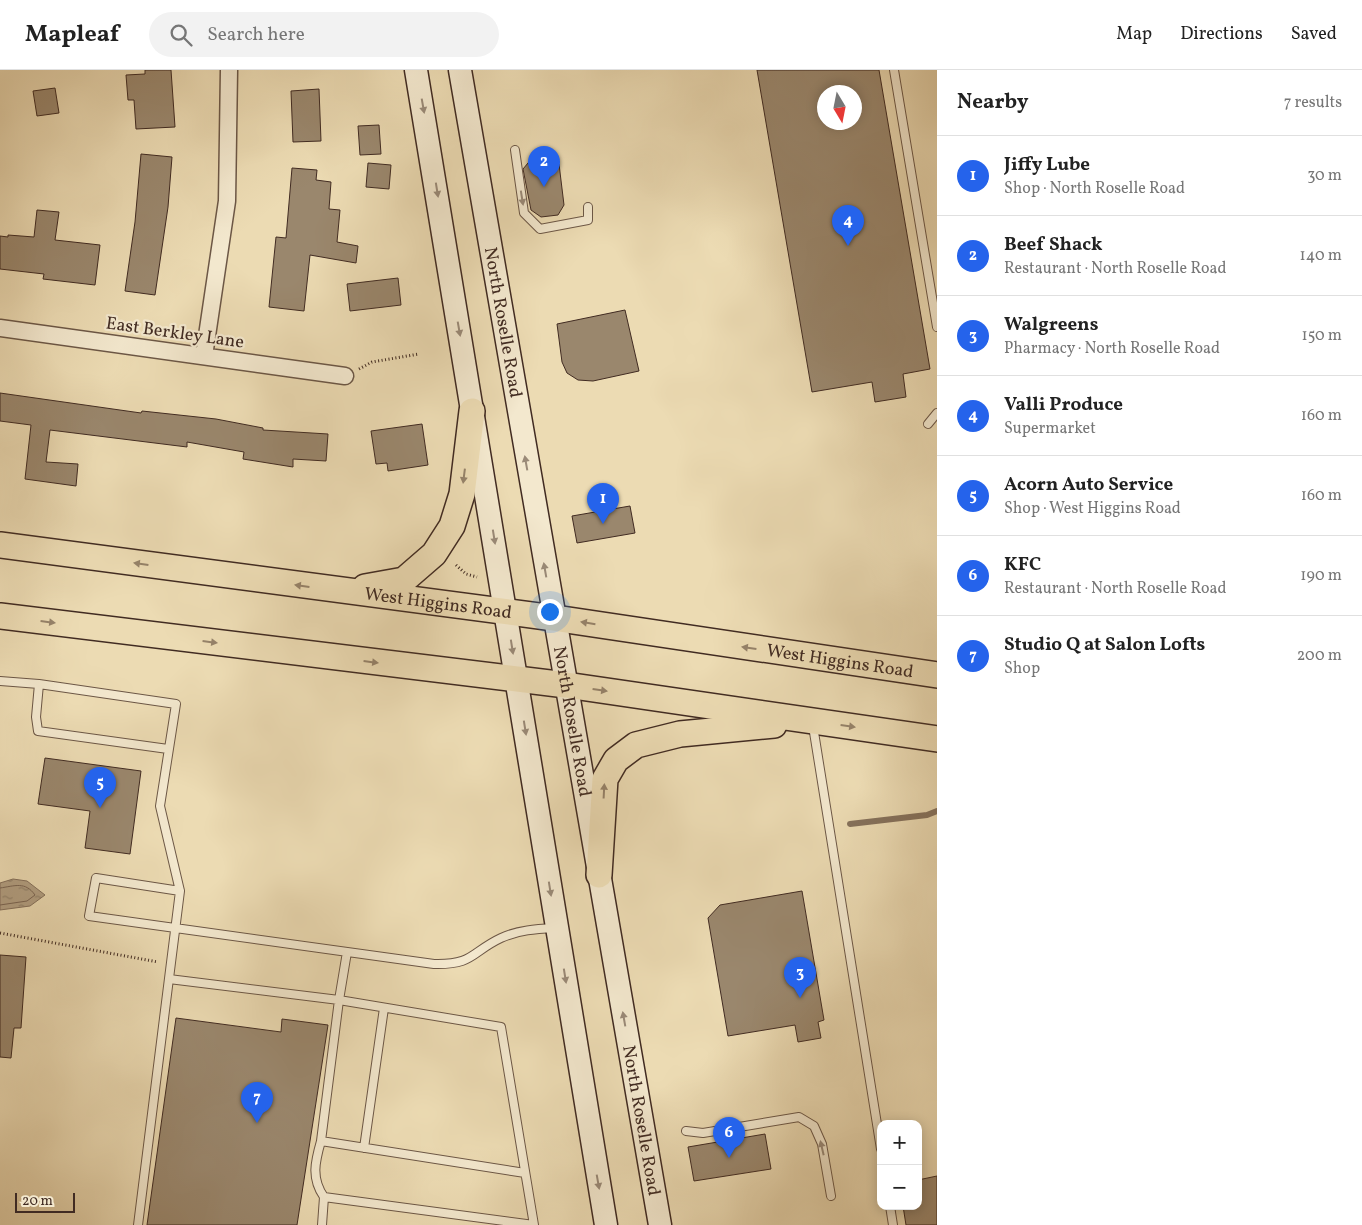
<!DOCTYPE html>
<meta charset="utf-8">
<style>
:root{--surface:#fff;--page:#f2f2f2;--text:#222;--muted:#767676;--line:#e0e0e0;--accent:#2563eb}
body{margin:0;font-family:Vollkorn,serif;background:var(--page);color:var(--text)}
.controls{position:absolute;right:15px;bottom:15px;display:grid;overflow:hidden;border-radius:10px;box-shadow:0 2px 12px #0003}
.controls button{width:45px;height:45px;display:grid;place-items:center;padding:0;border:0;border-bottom:1px solid var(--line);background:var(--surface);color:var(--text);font:25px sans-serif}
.compass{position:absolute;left:817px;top:15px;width:45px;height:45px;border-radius:50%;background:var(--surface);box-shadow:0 2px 12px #0003;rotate:170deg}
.scale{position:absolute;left:15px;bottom:12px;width:60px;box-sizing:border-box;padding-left:5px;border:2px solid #412b22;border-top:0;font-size:14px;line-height:18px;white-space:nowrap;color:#412b22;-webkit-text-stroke:4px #f3e8ce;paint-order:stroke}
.you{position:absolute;left:549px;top:541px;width:18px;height:18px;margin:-12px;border:4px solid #fff;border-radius:50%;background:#1a73e8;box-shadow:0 0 0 8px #1a73e833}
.badge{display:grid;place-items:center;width:32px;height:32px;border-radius:50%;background:var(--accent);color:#fff;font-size:16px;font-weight:700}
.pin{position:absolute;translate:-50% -41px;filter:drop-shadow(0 1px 2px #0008)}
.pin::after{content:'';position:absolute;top:26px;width:18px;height:15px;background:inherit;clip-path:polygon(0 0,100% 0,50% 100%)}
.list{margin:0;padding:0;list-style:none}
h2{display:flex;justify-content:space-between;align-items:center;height:65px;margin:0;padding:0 20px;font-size:21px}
h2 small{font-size:16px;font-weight:400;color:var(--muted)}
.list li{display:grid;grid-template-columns:32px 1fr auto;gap:15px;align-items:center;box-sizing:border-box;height:80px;padding:0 20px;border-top:1px solid var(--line)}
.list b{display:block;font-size:19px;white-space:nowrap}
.list p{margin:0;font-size:16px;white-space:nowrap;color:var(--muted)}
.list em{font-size:16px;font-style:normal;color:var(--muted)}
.icon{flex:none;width:28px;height:28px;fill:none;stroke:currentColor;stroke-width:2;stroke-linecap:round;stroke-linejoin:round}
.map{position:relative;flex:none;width:937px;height:1155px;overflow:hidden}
header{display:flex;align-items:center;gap:30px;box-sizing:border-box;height:70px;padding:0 25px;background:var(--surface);border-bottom:1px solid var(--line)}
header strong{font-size:24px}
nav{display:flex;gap:28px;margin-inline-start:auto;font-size:18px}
.search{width:350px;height:45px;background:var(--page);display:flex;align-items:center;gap:12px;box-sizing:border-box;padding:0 18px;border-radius:28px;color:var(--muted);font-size:19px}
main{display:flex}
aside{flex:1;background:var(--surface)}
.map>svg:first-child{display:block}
.water{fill:url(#water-ripples);stroke:#85715c}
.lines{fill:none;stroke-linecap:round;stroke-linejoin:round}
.shore{stroke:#7a6552;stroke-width:1}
.stream{stroke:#85715c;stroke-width:6}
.building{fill:#9a876d;stroke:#412b22;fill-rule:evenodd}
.service-casing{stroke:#6c5746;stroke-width:10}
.minor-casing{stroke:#6c5746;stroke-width:19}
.secondary-casing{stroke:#412b22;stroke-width:25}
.primary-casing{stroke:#412b22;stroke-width:28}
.path{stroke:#412b22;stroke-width:3;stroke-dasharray:1 2.5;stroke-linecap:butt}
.service{stroke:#f3e8ce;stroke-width:8}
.minor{stroke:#f3e8ce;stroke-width:16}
.secondary{stroke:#f3e8ce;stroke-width:22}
.primary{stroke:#ecdbb3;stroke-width:25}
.oneway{fill:#9a8a78}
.oneway2{fill:#96836a}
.labels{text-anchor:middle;stroke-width:4.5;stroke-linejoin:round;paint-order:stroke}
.street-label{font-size:18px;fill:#412b22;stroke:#f3e8ce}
</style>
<header>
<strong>Mapleaf</strong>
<div class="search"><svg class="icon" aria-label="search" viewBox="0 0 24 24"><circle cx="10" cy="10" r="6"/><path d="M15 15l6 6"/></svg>Search here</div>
<nav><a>Map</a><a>Directions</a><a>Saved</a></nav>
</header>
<main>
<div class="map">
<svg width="937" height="1155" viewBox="0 0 937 1155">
<defs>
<pattern id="water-ripples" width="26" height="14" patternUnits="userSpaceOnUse" patternTransform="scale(1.25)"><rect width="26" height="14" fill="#b29f82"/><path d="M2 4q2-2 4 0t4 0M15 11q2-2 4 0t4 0" fill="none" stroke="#92826a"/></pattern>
</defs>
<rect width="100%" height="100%" fill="#ecdbb3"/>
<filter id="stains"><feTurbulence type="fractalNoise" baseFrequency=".004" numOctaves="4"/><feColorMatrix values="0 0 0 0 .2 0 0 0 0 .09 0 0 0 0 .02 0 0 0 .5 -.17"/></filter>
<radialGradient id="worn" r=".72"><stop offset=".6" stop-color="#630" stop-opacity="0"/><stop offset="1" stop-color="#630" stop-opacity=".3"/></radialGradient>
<path class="water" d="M13,809L27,811L45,825L30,836L0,840V813Z"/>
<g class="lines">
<path class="shore" d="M0,818C15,816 25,811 35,825L27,831L0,835"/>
<path class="stream" d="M850,754L927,745L937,741"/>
</g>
<path class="building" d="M145,0H171L175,57L136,59L134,30H128L126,5L145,4Z
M757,0H879L930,299L903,304L906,327L875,332L872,312L812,322ZM824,22H854V52H824Z
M55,18L59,43L37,46L33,21Z
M319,19L321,71L293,72L291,21Z
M379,55L381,84L360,85L358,56Z
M141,84L172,87L168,137L155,225L125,221L135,152Z
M548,85L559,94L564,135L558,145L541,147L531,140L523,99L533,87Z
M368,93L391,95L389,119L366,117Z
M292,98L317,100L316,110L331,112L329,139L340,140L337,172L358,176L356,193L310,185L304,241L269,237L276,167L286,168Z
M37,140L59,142L55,170L100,175L95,215L43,209L44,204L0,199V166L8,167V165L34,167Z
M398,208L401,235L350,241L347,214Z
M625,240L639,301L593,311L578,310L567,303L562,292L557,254Z
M0,323L141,343L142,341L216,349L263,358V360L328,364L326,391L293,389V397L243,389L244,382L187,372V377L50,360L46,392L78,394L76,416L25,409L31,355L0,351Z
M422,354L428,395L388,401L387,393L376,394L371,361Z
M630,436L635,463L577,473L572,446Z
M45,688L141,701L130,784L85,778L90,741L38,734Z
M802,821L824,950L818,952L821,968L798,972L795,955L728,966L708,848L720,835Z
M0,885L26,887L21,958H14L11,988L0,987Z
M176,948L281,962L282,949L328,955L297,1155H147Z
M765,1064L771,1099L694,1111L688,1077Z
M937,1106V1155H906L903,1136H918V1110Z"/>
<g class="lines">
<g class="service-casing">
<path id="service" d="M894,0L937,257
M515,80L524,143L540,159L588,150V137
M928,354L937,343
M0,611L39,614L176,634L160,736L180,821L138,1155
M39,614L36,647L38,661L168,679
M813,656L881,1079
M180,821L96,808L89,846L434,894C474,895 471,882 501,868C518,860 537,859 555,858
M169,909L339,930L321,1071
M686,1061L703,1063L799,1047L814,1056L822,1074L831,1126
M364,1078L384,938
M324,1127C311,1108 315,1092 321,1071L525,1103
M890,1136L893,1155
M322,1155L324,1127L534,1155L501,957L339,930L347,882"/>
</g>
<g class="minor-casing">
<path id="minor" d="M0,258L345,306
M204,286L227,131L229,0"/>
</g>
<g class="secondary-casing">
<g id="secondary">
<path d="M416,0L606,1155"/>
<path id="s1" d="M460,0L660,1155"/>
</g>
</g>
<g class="primary-casing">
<g id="primary">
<path id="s2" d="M0,475L554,548L937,605"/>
<path d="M365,517L404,510L434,484L452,456L462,424L472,341"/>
<path d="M0,546L566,615L937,669"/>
<path d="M599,805L605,709L616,690L636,675L680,664L774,655"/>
</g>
</g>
<path class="path" d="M359,299L372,292L419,284
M456,495L466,504L477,507
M0,863L158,892"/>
<use href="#service" class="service"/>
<use href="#minor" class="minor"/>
<use href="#secondary" class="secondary"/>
<use href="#primary" class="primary"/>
</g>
<defs><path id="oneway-solid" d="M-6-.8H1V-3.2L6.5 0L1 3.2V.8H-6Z" transform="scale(1.25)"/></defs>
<g class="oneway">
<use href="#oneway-solid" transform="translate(423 36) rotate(80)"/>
<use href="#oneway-solid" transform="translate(437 120) rotate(81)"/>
<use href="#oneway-solid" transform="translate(522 128) rotate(81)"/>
<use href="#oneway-solid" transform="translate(459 259) rotate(80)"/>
<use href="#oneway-solid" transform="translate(526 393) rotate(-100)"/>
<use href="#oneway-solid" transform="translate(494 467) rotate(81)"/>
<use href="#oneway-solid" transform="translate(545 500) rotate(-100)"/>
<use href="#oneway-solid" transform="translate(512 577) rotate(81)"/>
<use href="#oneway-solid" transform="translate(525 658) rotate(81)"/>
<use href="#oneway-solid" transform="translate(550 819) rotate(81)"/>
<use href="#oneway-solid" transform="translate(565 906) rotate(81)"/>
<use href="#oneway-solid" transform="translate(624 949) rotate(-100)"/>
<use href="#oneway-solid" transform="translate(822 1078) rotate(-103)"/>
<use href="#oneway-solid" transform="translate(598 1112) rotate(80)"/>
</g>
<g class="oneway2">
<use href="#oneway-solid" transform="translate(464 406) rotate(97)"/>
<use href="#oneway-solid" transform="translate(141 494) rotate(-172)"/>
<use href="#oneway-solid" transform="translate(302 516) rotate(-172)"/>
<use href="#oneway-solid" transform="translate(48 552) rotate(7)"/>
<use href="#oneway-solid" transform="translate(588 553) rotate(-171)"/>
<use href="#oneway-solid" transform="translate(210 572) rotate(7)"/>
<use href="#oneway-solid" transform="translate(749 578) rotate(-172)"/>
<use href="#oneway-solid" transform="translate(371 592) rotate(7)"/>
<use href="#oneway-solid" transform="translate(600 620) rotate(8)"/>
<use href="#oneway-solid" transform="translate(848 656) rotate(8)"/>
<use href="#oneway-solid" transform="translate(604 721) rotate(-87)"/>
</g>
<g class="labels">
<g class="street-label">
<text dy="6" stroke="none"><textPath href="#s1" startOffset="256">North Roselle Road</textPath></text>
<text transform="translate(175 262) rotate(8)" y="6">East Berkley Lane</text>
<text dy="6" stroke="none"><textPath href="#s2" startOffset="442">West Higgins Road</textPath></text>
<text dy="6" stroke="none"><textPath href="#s2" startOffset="848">West Higgins Road</textPath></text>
<text dy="6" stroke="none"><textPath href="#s1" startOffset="661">North Roselle Road</textPath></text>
<text dy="6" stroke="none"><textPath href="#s1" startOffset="1066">North Roselle Road</textPath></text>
</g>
</g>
<rect width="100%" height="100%" filter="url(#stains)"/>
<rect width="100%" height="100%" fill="url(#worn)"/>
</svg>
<div class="controls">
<button>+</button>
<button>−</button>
</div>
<svg class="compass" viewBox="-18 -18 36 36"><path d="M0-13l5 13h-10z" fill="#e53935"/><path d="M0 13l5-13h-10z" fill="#767676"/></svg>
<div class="scale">20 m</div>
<div class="you"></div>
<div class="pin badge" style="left:603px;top:454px">1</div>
<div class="pin badge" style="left:544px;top:117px">2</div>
<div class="pin badge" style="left:800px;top:928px">3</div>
<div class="pin badge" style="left:848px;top:176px">4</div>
<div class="pin badge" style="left:100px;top:738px">5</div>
<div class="pin badge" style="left:729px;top:1088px">6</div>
<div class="pin badge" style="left:257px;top:1053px">7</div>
</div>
<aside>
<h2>Nearby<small>7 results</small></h2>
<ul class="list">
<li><span class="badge">1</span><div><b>Jiffy Lube</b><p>Shop · North Roselle Road</p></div><em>30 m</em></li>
<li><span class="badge">2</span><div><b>Beef Shack</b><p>Restaurant · North Roselle Road</p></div><em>140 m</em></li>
<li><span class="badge">3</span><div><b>Walgreens</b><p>Pharmacy · North Roselle Road</p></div><em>150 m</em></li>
<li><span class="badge">4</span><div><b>Valli Produce</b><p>Supermarket</p></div><em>160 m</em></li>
<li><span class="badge">5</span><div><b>Acorn Auto Service</b><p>Shop · West Higgins Road</p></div><em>160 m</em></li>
<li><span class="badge">6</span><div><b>KFC</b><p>Restaurant · North Roselle Road</p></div><em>190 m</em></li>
<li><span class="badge">7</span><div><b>Studio Q at Salon Lofts</b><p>Shop</p></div><em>200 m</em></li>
</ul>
</aside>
</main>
